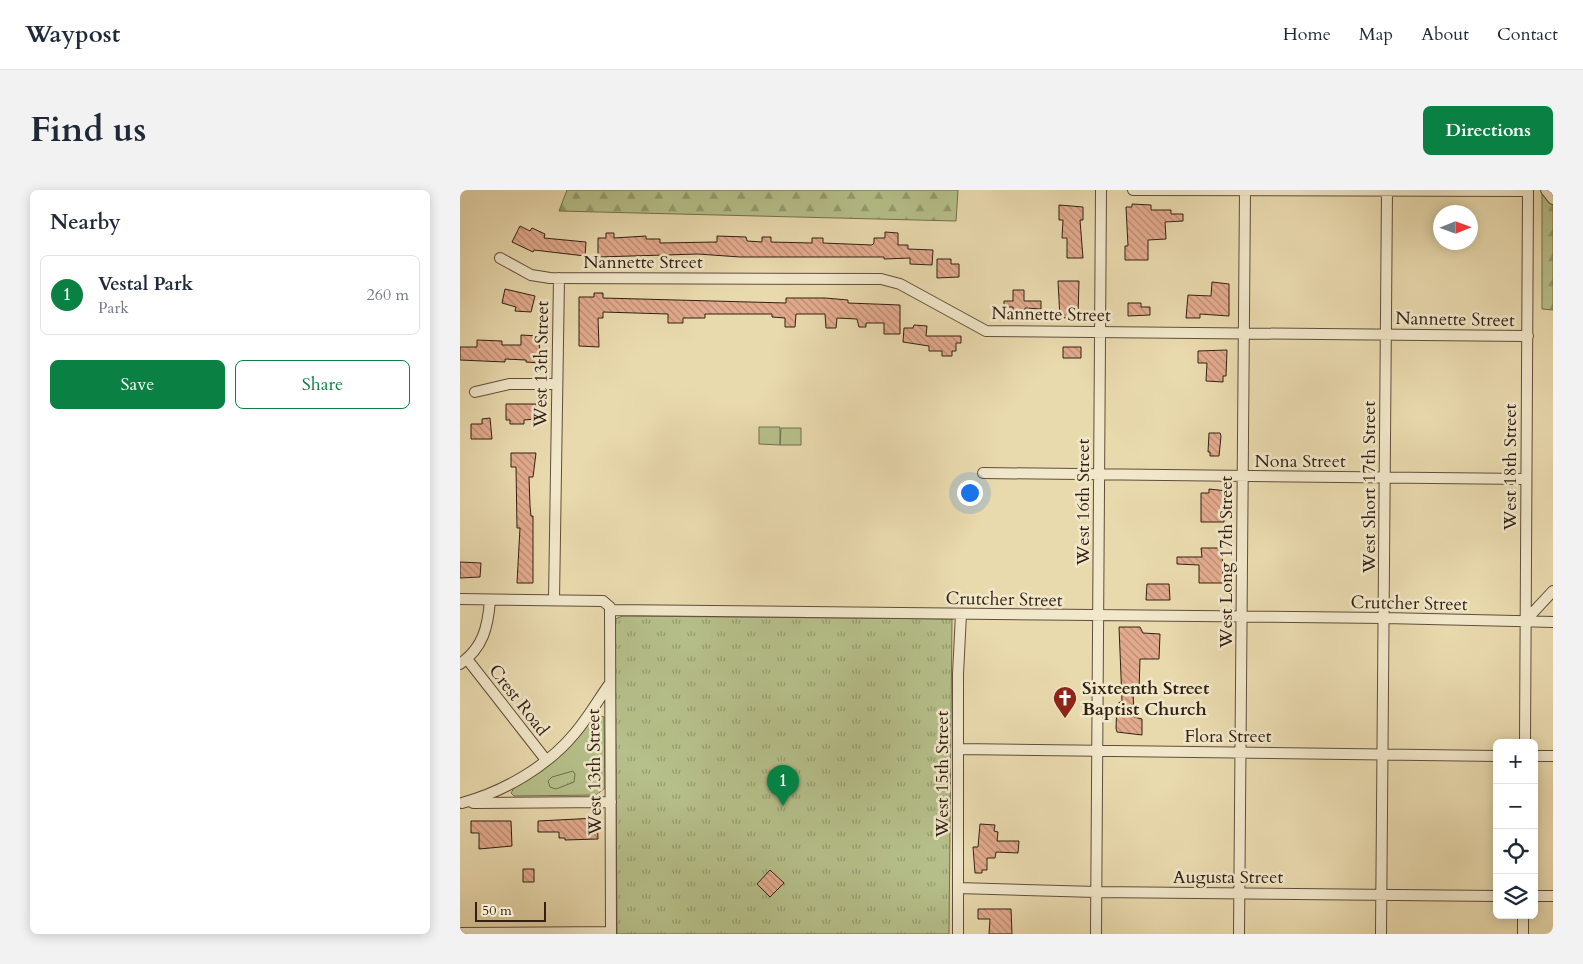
<!DOCTYPE html>
<meta charset="utf-8">
<style>
:root{--surface:#fff;--page:#f2f2f3;--text:#1f2937;--muted:#747a83;--line:#e0e1e3;--accent:#0b8043}
body{margin:0;font-family:Cardo,serif;background:var(--page);color:var(--text)}
.controls{position:absolute;right:15px;bottom:15px;display:grid;overflow:hidden;border-radius:8px;box-shadow:0 2px 12px #0003}
.controls button{width:45px;height:45px;display:grid;place-items:center;padding:0;border:0;border-bottom:1px solid var(--line);background:var(--surface);color:var(--text);font:25px sans-serif}
.compass{position:absolute;left:973px;top:15px;width:45px;height:45px;border-radius:50%;background:var(--surface);box-shadow:0 2px 12px #0003;rotate:89deg}
.scale{position:absolute;left:15px;bottom:12px;width:71px;box-sizing:border-box;padding-left:5px;border:2px solid #322013;border-top:0;font-size:14px;line-height:18px;white-space:nowrap;color:#322013;-webkit-text-stroke:4px #f1e7ca;paint-order:stroke}
.you{position:absolute;left:509px;top:302px;width:18px;height:18px;margin:-12px;border:4px solid #fff;border-radius:50%;background:#1a73e8;box-shadow:0 0 0 8px #1a73e833}
.badge{display:grid;place-items:center;width:32px;height:32px;border-radius:50%;background:var(--accent);color:#fff;font-size:16px;font-weight:700}
.pin{position:absolute;translate:-50% -41px;filter:drop-shadow(0 1px 2px #0008)}
.pin::after{content:'';position:absolute;top:26px;width:18px;height:15px;background:inherit;clip-path:polygon(0 0,100% 0,50% 100%)}
.list{margin:0;padding:0;list-style:none}
h2{display:flex;justify-content:space-between;align-items:center;height:65px;margin:0;padding:0 20px;font-size:21px}
h2 small{font-size:16px;font-weight:400;color:var(--muted)}
.list li{display:grid;grid-template-columns:32px 1fr auto;gap:15px;align-items:center;box-sizing:border-box;height:80px;margin:0 10px 10px;padding:0 10px;border:1px solid var(--line);border-radius:8px}
.list b{display:block;font-size:19px;white-space:nowrap}
.list p{margin:0;font-size:16px;white-space:nowrap;color:var(--muted)}
.list em{font-size:16px;font-style:normal;color:var(--muted)}
.actions{display:flex;gap:10px;padding:15px 20px}
.actions a{flex:1;padding:11px 0;border:1px solid var(--accent);border-radius:8px;text-align:center;font-size:18px;color:var(--accent)}
.actions .main{background:var(--accent);color:#fff}
.icon{flex:none;width:28px;height:28px;fill:none;stroke:currentColor;stroke-width:2;stroke-linecap:round;stroke-linejoin:round}
.map{position:relative;flex:none;width:1093px;height:744px;overflow:hidden;border-radius:8px}
header{display:flex;align-items:center;gap:30px;box-sizing:border-box;height:70px;padding:0 25px;background:var(--surface);border-bottom:1px solid var(--line)}
header strong{font-size:24px}
nav{display:flex;gap:28px;margin-inline-start:auto;font-size:18px}
.intro{display:flex;align-items:center;justify-content:space-between;box-sizing:border-box;height:120px;padding:0 30px}
h1{margin:0;font-size:35px}
.button{padding:12px 22px;border-radius:8px;background:var(--accent);color:#fff;font-size:18px;font-weight:700}
main{display:flex;gap:30px;padding:0 30px}
aside{flex:1;background:var(--surface);border-radius:8px;box-shadow:0 2px 12px #0003}
.map>svg:first-child{display:block}
.grass{fill:#b6c08a;stroke:#74704e}
.forest{fill:url(#forest-firs);stroke:#74704e}
.park{fill:url(#park-tufts);stroke:#74704e}
.building{fill:url(#building-back-hatch);stroke:#322013}
.lines{fill:none;stroke-linecap:round;stroke-linejoin:round}
.minor-casing{stroke:#604e3a;stroke-width:12}
.minor{stroke:#f1e7ca;stroke-width:10}
.labels{text-anchor:middle;stroke-width:5;stroke-linejoin:round;paint-order:stroke}
.street-label{font-size:18px;fill:#322013;stroke:#f1e7ca}
.poi-label{font-size:18px;font-weight:bold;fill:#322013;stroke:#f1e7ca;text-anchor:start}
</style>
<header>
<strong>Waypost</strong>
<nav><a>Home</a><a>Map</a><a>About</a><a>Contact</a></nav>
</header>
<div class="intro"><h1>Find us</h1><a class="button">Directions</a></div>
<main>
<aside>
<h2>Nearby<small></small></h2>
<ul class="list">
<li><span class="badge">1</span><div><b>Vestal Park</b><p>Park</p></div><em>260 m</em></li>
</ul>
<div class="actions"><a class="main">Save</a><a>Share</a></div>
</aside>
<div class="map">
<svg width="1093" height="744" viewBox="0 0 1093 744">
<defs>
<pattern id="forest-firs" width="22" height="20" patternUnits="userSpaceOnUse" patternTransform="scale(1.25)"><rect width="22" height="20" fill="#b6c08a"/><path d="M5 1l3.5 6h-7zM16 11l3.5 6h-7z" fill="#959c70"/></pattern>
<pattern id="park-tufts" width="24" height="20" patternUnits="userSpaceOnUse" patternTransform="scale(1.25)"><rect width="24" height="20" fill="#b6c08a"/><path d="M3 7l-1-3M5 7V3M7 7l1-3M15 17l-1-3M17 17v-4M19 17l1-3" fill="none" stroke="#959c70"/></pattern>
<pattern id="building-back-hatch" width="6" height="6" patternUnits="userSpaceOnUse" patternTransform="scale(1.25)"><rect width="6" height="6" fill="#e3ab8e"/><path d="M-1 5l2 2M0 0l6 6M5-1l2 2" fill="none" stroke="#b98b73"/></pattern>
</defs>
<rect width="100%" height="100%" fill="#e9daae"/>
<filter id="stains"><feTurbulence type="fractalNoise" baseFrequency=".004" numOctaves="4"/><feColorMatrix values="0 0 0 0 .2 0 0 0 0 .09 0 0 0 0 .02 0 0 0 .5 -.17"/></filter>
<radialGradient id="worn" r=".72"><stop offset=".6" stop-color="#630" stop-opacity="0"/><stop offset="1" stop-color="#630" stop-opacity=".3"/></radialGradient>
<path class="grass" d="M299,237H320V255L299,254Z
M321,238H341V255H320Z
M135,525L144,527L145,598L136,605L54,606L51,603L54,598C88,579 113,557 135,525Z"/>
<path class="forest" d="M107,0H498L496,31L99,21Z
M1082,0H1093V120L1082,119Z"/>
<path class="park" d="M163,426L492,429L489,744H157L155,429Z
M113,581L115,584L114,592L96,599L90,597L88,591L92,587Z"/>
<path class="building" d="M672,14L691,15V20H711V24H723V31L705,32L706,49L688,50V70H665V56H668L666,17H672Z
M599,15L623,17V30H620L623,68H607V48H602L603,30H599Z
M60,36L70,41L72,38L85,44L84,48L126,52L125,66L74,60L73,62L52,52Z
M425,42L438,43V55H448V59L473,60L472,75L450,74V68L424,69V67H280L238,64L138,67V48H146V43H154V48L186,46V49H200V53L257,52V46L286,47L287,51L302,52V47H311V52L352,53V48H363V53L412,55L414,53V48H425Z
M477,69H491V74H499V87L477,88Z
M598,91H619L618,127L600,128Z
M752,92L769,94V126L740,124V128H726L728,105L751,106Z
M45,99L75,106L71,122L55,121L56,117L42,113Z
M553,100H564V111H581V119L565,118V122L553,123V117H544V111H553Z
M134,103H143V108L326,113V108H365L388,110V113L440,115V144H424V133H406V137H399L397,129L377,128L376,138H366L365,124H336L335,137H325V128L312,127V124H245V128H223V133H208V124L143,122V128H138L139,157L119,156V107H134Z
M668,113H681V117H690V125L668,126Z
M454,135L467,136L466,146H501V153H496V161H492V166H482V161H469V156L443,152L444,138H453Z
M61,145L79,146L80,173L66,172V170L45,169V172L0,170V157H17V150L42,151V155H61Z
M603,157H621V168H603Z
M767,160L766,186H763V192L746,191L747,173H738V161Z
M46,214H76V229L64,230V234H50V230H46Z
M30,228L32,249H11V234H22V229Z
M749,243H760L761,246L759,266H750V262H748Z
M51,263H76L73,287H69L70,316L71,326H73V393H57L60,338H57L56,277H51Z
M749,299L767,301V311H764V332H741V303H749Z
M741,358H762L763,393H739V375L717,374V367H742Z
M0,372L21,373L20,387L0,388Z
M687,394H709L710,410H686Z
M659,437H680L683,443L700,444L699,469H680L679,501H673L674,527L682,529V545L657,542L656,538L657,514L662,511Z
M137,628L138,649L105,650V648H99V642H78V631Z
M11,631H51L52,656L19,659V643H11Z
M520,634L535,635L534,641L538,642L537,651H559L558,663L536,662L535,668H527V680H522V683H515L513,657H518Z
M63,679H74V692H63Z
M310,680L324,693L310,707L297,694Z
M518,719H551L552,744H529L530,729H518Z"/>
<g class="lines">
<g class="minor-casing">
<path id="minor" d="M673,0L1068,1L1065,553
M1086,0L1093,9
M40,68L71,85L90,88L421,89L440,94L526,141L1068,146
M15,202L49,194H97
M523,283L1066,289
M0,409L143,411L150,417L151,744
M94,410L99,88
M150,420L925,428L1093,432
M1065,431L1093,401
M7,469L86,570
M0,474C23,458 28,437 30,410
M499,559L1037,566
M1074,566H1093
M2,613C43,602 87,577 115,543C127,529 137,512 148,496
M13,613L151,612
M498,698L636,702L1037,706
M1074,706H1093
M0,743L151,742
M498,744V484L501,424
M636,744L641,0
M779,744L785,0
M921,744L927,0
M1063,744V725"/>
</g>
<use href="#minor" class="minor"/>
</g>
<defs>
<g id="church-pin" transform="scale(1.25)"><path d="M0 17L-7.5 6A9.5 9.5 0 1 1 7.5 6Z" fill="#8f2418" stroke="#f1e7ca"/><path d="M-1.2-6h2.4v3.5h3.3v2.4h-3.3V6h-2.4V-.1h-3.3v-2.4h3.3Z" fill="#fff"/></g>
</defs>
<g fill-rule="evenodd">
<use href="#church-pin" x="605" y="508"/>
</g>
<g class="labels">
<g class="street-label">
<text x="183" y="78">Nannette Street</text>
<text transform="translate(591 124) rotate(1)" y="6">Nannette Street</text>
<text transform="translate(995 129) rotate(1)" y="6">Nannette Street</text>
<text transform="translate(81 174) rotate(-89)" y="6">West 13th Street</text>
<text x="840" y="277">Nona Street</text>
<text transform="translate(1050 277) rotate(-90)" y="6">West 18th Street</text>
<text transform="translate(909 297) rotate(-90)" y="6">West Short 17th Street</text>
<text transform="translate(623 312) rotate(-90)" y="6">West 16th Street</text>
<text transform="translate(766 372) rotate(-90)" y="6">West Long 17th Street</text>
<text transform="translate(544 409) rotate(1)" y="6">Crutcher Street</text>
<text transform="translate(949 413) rotate(1)" y="6">Crutcher Street</text>
<text transform="translate(59 510) rotate(52)" y="6">Crest Road</text>
<text x="768" y="552">Flora Street</text>
<text transform="translate(134 582) rotate(-91)" y="6">West 13th Street</text>
<text transform="translate(482 584) rotate(-90)" y="6">West 15th Street</text>
<text x="768" y="693">Augusta Street</text>
</g>
<g class="poi-label">
<text x="622" y="504">Sixteenth Street<tspan x="622" dy="21">Baptist Church</tspan></text>
</g>
</g>
<rect width="100%" height="100%" filter="url(#stains)"/>
<rect width="100%" height="100%" fill="url(#worn)"/>
</svg>
<div class="controls">
<button>+</button>
<button>−</button>
<button><svg class="icon" aria-label="locate" viewBox="0 0 24 24"><circle cx="12" cy="12" r="6"/><path d="M12 2v4M12 18v4M2 12h4M18 12h4"/></svg></button>
<button><svg class="icon" aria-label="layers" viewBox="0 0 24 24"><path d="M12 4l9 5-9 5-9-5zM3 14l9 5 9-5"/></svg></button>
</div>
<svg class="compass" viewBox="-18 -18 36 36"><path d="M0-13l5 13h-10z" fill="#e53935"/><path d="M0 13l5-13h-10z" fill="#747a83"/></svg>
<div class="scale">50 m</div>
<div class="you"></div>
<div class="pin badge" style="left:323px;top:616px">1</div>
</div>
</main>
